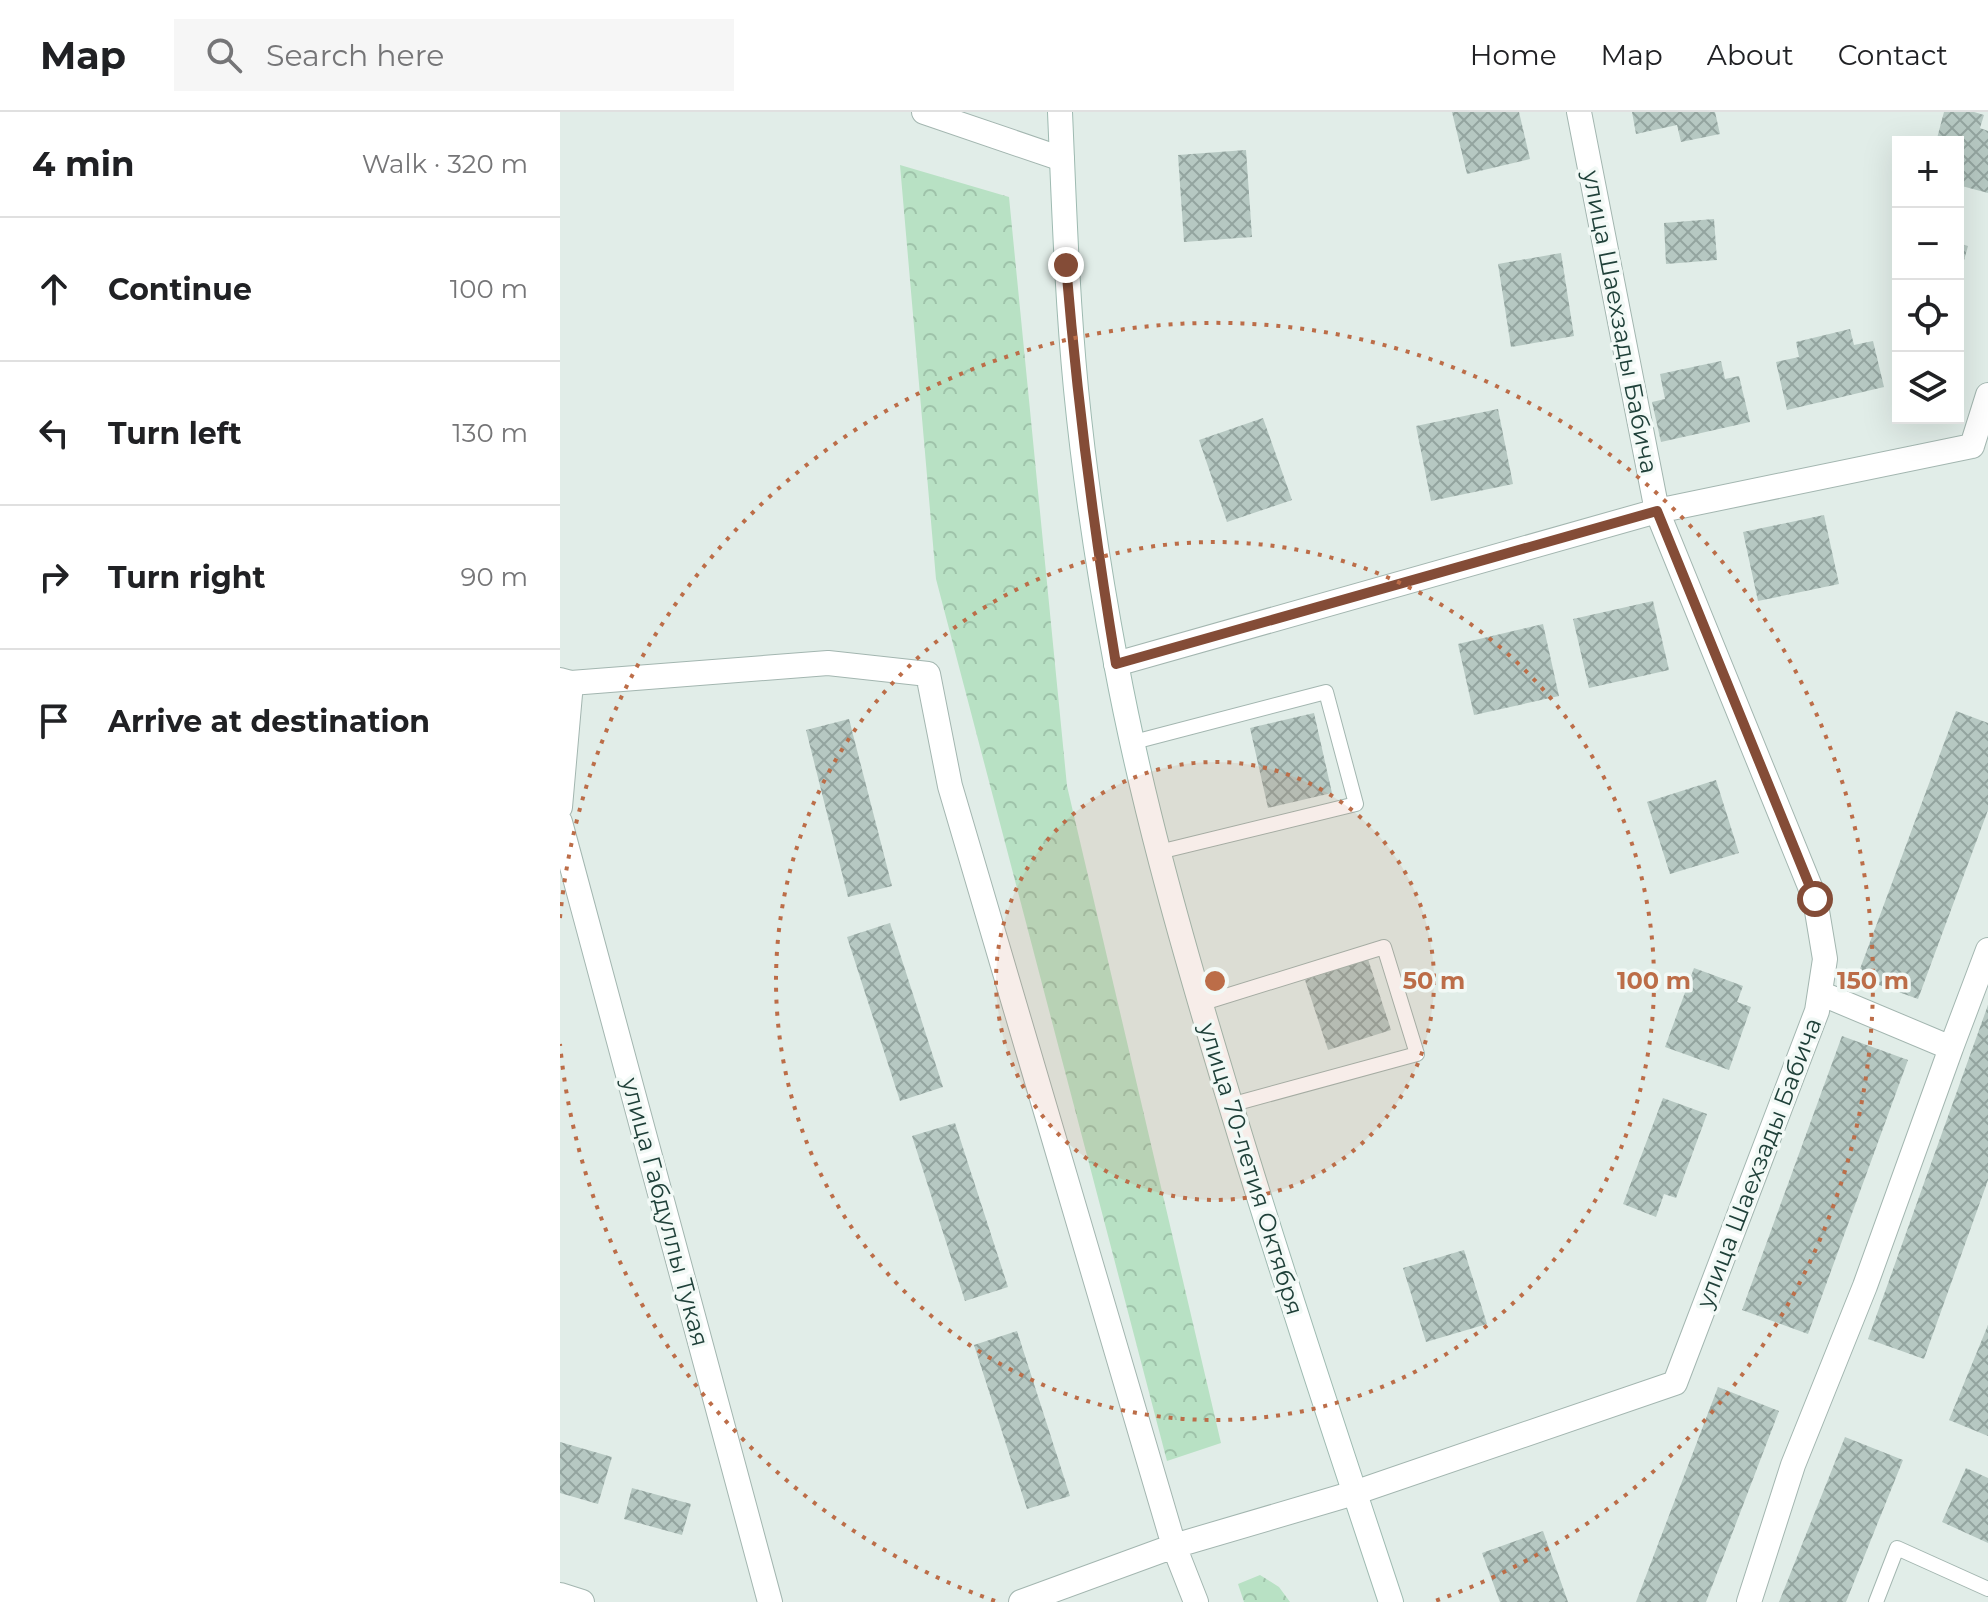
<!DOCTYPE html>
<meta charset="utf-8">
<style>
:root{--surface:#fff;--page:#f6f6f6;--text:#202124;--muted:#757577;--line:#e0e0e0}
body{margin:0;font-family:Montserrat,sans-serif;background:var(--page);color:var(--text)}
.controls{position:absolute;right:24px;top:24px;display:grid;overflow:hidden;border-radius:0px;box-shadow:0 8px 32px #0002}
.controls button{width:72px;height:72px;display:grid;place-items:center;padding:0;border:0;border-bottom:2px solid var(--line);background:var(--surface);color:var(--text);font:40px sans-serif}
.stop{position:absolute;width:24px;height:24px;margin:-18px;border:6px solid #844c37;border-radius:50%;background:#fff}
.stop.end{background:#844c37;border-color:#fff;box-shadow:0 2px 8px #0008}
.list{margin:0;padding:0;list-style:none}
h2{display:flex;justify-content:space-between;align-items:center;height:104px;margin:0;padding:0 32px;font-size:34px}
h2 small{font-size:26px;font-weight:400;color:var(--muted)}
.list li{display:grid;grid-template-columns:52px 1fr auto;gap:24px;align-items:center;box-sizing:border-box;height:144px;padding:0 32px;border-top:2px solid var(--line)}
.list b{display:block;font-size:30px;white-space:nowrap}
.list em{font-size:26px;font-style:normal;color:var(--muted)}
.icon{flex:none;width:44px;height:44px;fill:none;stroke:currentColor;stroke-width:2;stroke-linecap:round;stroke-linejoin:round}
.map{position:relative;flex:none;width:1428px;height:1490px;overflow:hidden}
header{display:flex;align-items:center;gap:48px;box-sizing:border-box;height:112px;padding:0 40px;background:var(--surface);border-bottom:2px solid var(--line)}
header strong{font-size:38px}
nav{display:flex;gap:44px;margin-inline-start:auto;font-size:28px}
.search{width:560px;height:72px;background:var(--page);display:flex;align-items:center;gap:20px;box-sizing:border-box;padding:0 28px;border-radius:0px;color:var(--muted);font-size:30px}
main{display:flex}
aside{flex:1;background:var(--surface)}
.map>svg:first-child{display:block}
.forest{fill:url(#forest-crowns)}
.building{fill:url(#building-cross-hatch)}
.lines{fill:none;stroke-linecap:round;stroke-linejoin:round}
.lane-casing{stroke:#a3b6b0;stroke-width:16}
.street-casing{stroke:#a3b6b0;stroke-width:26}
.secondary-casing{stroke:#9ebab1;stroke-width:26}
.lane{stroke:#fff;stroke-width:14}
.street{stroke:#fff;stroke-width:24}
.secondary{stroke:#fff;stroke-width:24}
.route{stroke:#844c37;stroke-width:10}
.ring{fill:none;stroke:#bc6d48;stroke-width:4;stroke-dasharray:4 8}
.labels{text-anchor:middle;stroke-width:7;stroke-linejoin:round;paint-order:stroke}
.street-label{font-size:24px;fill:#1f4039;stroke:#f2f9f6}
.centre{fill:#bc6d48;stroke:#f2f9f6;stroke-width:4}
.ring-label{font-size:24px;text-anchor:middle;font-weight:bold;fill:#bc6d48;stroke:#f2f9f6;stroke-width:7;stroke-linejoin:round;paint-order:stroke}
</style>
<header>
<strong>Map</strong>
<div class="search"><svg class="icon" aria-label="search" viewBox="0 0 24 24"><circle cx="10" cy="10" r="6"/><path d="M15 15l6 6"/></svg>Search here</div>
<nav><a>Home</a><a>Map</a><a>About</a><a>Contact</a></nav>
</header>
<main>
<aside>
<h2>4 min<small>Walk · 320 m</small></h2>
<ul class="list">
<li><svg class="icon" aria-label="ahead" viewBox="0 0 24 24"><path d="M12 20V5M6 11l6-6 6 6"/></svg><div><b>Continue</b></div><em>100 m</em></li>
<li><svg class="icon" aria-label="left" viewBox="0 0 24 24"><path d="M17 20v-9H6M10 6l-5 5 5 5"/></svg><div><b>Turn left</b></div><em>130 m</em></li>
<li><svg class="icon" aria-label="right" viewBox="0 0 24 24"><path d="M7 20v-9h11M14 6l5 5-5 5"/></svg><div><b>Turn right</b></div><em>90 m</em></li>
<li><svg class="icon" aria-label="arrive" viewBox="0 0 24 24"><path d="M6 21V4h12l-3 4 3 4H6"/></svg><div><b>Arrive at destination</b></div></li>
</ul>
</aside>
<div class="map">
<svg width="1428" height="1490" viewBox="0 0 1428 1490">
<defs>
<pattern id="forest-crowns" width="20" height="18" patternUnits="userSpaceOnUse" patternTransform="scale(2)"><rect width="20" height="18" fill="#b8e1c4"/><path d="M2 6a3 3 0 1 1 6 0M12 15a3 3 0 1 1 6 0" fill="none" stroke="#9ec2a9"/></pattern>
<pattern id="building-cross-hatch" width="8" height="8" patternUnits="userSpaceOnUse" patternTransform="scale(2)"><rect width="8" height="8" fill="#b6c8c2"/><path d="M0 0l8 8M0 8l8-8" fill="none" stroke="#93a49f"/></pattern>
</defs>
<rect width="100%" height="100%" fill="#e1ede8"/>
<path class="forest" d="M340,53L449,85L507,674L661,1331L607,1349L376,467Z
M700,1463L719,1475L730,1490H684L678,1472Z"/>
<path class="building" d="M892,0H959L970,47L907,62Z
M1072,0H1155L1160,22L1121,30L1117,13L1076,22Z
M1384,0H1414L1424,3L1420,16L1428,19V81L1398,73V30H1376Z
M686,38L692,125L624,130L618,43Z
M1154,107L1157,148L1106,152L1104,111Z
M1398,131L1408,134L1399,166H1398Z
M1001,141L1014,224L951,235L938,152Z
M1290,217L1294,233L1313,229L1324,275L1227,298L1216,250L1239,245L1236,230Z
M1161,249L1165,267L1179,264L1190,310L1101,330L1092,290L1105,287L1100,262Z
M938,297L953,372L871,389L856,314Z
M703,306L732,388L667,410L639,328Z
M1264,403L1279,472L1198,489L1183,420Z
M1093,489L1109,558L1029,576L1013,507Z
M983,512L999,584L914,603L898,532Z
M1396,599L1428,611V698L1358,887L1297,865Z
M754,601L772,681L708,696L690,616Z
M289,607L332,774L288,785L246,618Z
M1156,668L1179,741L1110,762L1087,690Z
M330,811L383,975L340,989L287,825Z
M808,847L831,918L768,938L745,868Z
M1134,856L1183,874L1177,890L1191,895L1169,958L1105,935Z
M1428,893V1068L1364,1247L1308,1227Z
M1282,924L1348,948L1248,1222L1182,1198Z
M1103,986L1147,1002L1116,1086L1104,1082L1096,1105L1063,1092Z
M395,1011L448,1175L405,1189L352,1024Z
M904,1138L927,1212L866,1230L843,1156Z
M1428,1213V1324L1389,1308Z
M457,1219L510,1384L467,1397L414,1233Z
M1158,1275L1219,1299L1146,1490H1076Z
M1285,1325L1343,1348L1286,1490H1219Z
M0,1330L52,1345L38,1392L0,1381Z
M1406,1356L1428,1366V1431L1382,1410Z
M72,1376L131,1392L122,1423L64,1407Z
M983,1419L1008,1490H940L922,1441Z"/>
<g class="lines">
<g class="lane-casing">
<path id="lane" d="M574,630L766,580L796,692L599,740
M640,892L824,835L857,942L670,993
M1316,1490L1337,1436L1428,1477"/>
</g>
<g class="street-casing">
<path id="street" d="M364,0L502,47
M1412,334L1428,283
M556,552L1097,399L1412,334
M0,568L11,571L268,551L368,562L390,674L614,1434L636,1490
M0,695L11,571
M0,710L210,1490
M1391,936L1428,838
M0,1483L22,1490
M461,1490L614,1434L794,1381L1115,1271L1257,899L1265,847L1255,787L1097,399L1019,0
M1189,1490L1233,1353L1305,1174L1391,936L1260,881"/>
</g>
<g class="secondary-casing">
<path id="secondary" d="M500,0C504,92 507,185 516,277C525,369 539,461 556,551C581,685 618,817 657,947C711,1129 771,1310 831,1490"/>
</g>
<use href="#lane" class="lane"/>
<use href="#street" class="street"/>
<use href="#secondary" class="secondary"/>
</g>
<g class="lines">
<path class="route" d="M506,153C517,287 534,419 556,552L1097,399L1255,787"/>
</g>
<circle cx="655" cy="869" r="219" fill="#bc6d48" fill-opacity=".12"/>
<g class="ring">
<circle cx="655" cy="869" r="219"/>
<circle cx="655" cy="869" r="439"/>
<path d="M435 1489A658 658 0 0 1 0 932M0 806A658 658 0 1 1 875 1489"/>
</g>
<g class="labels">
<g class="street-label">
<text transform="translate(1060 210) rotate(79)" y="8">улица Шаехзады Бабича</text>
<text transform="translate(1199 1051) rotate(-69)" y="8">улица Шаехзады Бабича</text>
<text transform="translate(691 1057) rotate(73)" y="8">улица 70-летия Октября</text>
<text transform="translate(105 1100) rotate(75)" y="8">улица Габдуллы Тукая</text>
</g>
</g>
<circle cx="655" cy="869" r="12" class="centre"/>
<g class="ring-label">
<text x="874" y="877">50 m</text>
<text x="1094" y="877">100 m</text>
<text x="1313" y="877">150 m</text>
</g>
</svg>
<div class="controls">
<button>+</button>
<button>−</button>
<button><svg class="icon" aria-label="locate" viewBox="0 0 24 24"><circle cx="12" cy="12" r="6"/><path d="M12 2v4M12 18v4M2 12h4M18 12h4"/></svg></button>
<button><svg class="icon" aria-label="layers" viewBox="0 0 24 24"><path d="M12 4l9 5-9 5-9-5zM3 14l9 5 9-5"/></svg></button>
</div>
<div class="stop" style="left:1255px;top:787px"></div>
<div class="stop end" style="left:506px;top:153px"></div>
</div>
</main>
